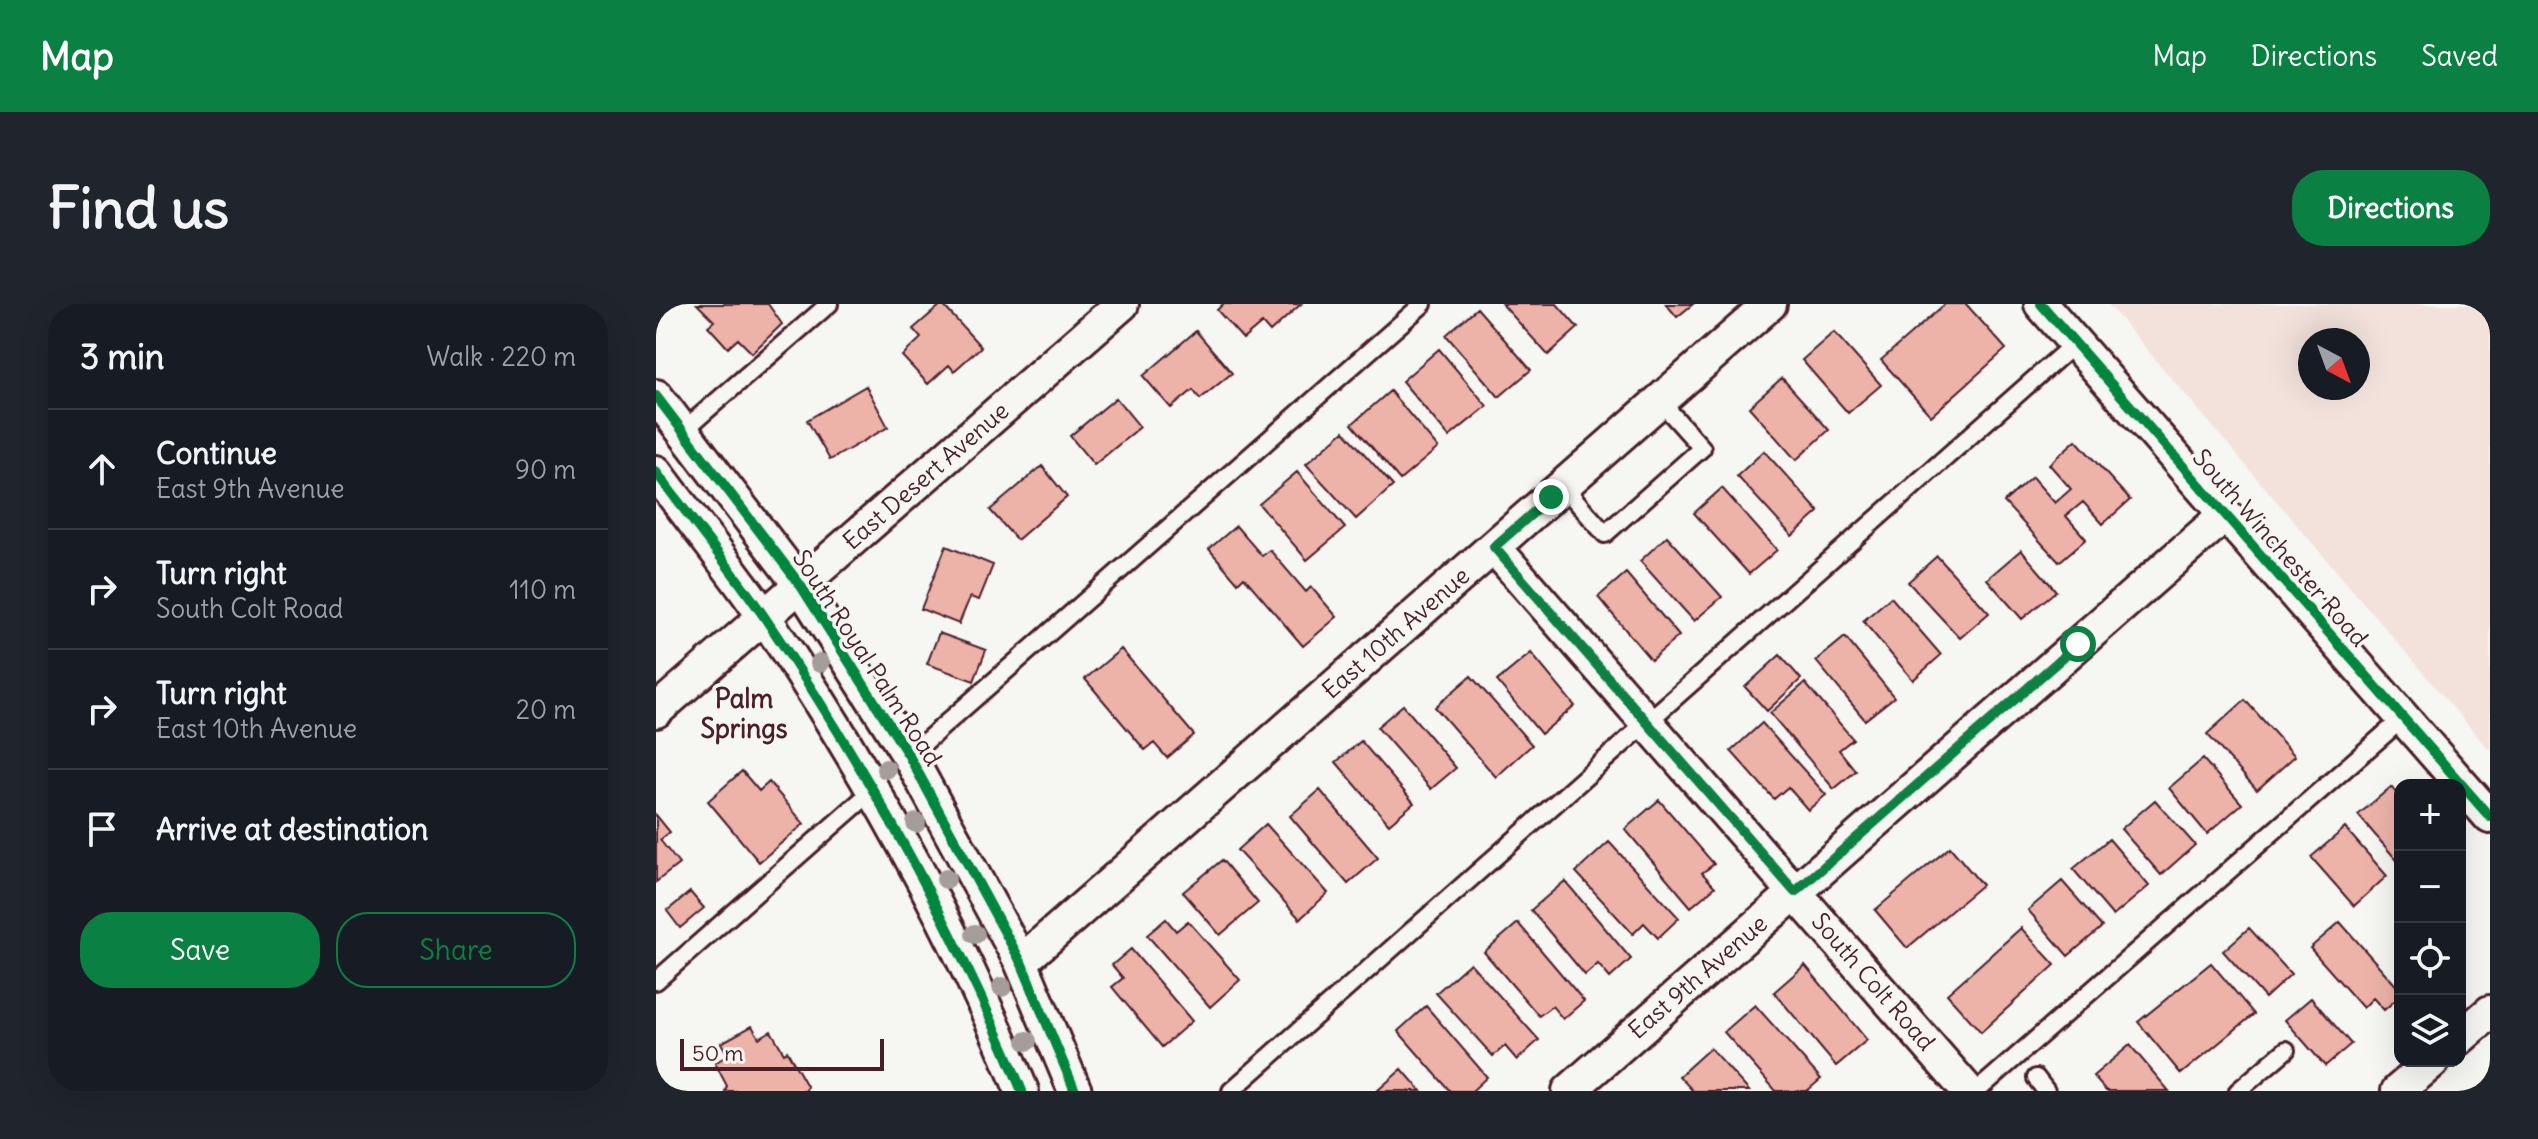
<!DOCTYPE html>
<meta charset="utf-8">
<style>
:root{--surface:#171b24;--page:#20242c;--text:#f1f3f6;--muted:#9ea1a6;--line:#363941;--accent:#0b8043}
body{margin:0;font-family:Delius,sans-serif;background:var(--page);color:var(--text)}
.controls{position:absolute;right:24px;bottom:24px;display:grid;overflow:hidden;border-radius:16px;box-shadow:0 8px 32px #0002}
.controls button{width:72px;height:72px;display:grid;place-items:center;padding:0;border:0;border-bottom:2px solid var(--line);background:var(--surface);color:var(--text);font:40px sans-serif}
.compass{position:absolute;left:1642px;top:24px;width:72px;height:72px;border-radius:50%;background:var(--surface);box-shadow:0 8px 32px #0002;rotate:139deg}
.scale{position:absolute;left:24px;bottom:20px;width:204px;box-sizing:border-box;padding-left:8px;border:4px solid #4a1f2b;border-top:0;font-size:22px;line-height:28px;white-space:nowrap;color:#4a1f2b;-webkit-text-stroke:6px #f6f6f2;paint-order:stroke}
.stop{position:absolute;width:24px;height:24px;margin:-18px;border:6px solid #0b8043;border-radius:50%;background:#fff}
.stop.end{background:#0b8043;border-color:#fff;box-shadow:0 2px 8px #0008}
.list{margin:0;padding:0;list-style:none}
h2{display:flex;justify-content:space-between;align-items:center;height:104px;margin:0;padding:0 32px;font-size:34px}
h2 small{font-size:26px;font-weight:400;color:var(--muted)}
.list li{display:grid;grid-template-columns:52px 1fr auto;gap:24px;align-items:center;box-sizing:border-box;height:120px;padding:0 32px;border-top:2px solid var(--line)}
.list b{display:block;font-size:30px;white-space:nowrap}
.list p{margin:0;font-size:26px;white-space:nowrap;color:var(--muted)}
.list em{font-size:26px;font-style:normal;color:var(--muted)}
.actions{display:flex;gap:16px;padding:24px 32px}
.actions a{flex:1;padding:18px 0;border:2px solid var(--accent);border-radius:32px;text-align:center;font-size:28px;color:var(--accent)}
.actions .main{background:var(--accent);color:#fff}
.icon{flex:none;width:44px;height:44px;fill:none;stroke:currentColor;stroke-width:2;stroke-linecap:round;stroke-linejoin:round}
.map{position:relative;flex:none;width:1834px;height:787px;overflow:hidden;border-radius:32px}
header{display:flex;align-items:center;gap:48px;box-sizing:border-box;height:112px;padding:0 40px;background:var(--accent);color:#fff}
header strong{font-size:38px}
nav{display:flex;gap:44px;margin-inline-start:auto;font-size:28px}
.intro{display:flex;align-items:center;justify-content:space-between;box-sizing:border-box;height:192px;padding:0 48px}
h1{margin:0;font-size:56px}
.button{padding:20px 36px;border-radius:32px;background:var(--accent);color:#fff;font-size:28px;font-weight:700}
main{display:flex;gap:48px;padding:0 48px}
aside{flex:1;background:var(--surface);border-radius:32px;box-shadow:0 8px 32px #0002}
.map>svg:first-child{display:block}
.built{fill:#f3e2dc;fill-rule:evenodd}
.building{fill:#edb3a9;stroke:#4a1f2b;stroke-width:2}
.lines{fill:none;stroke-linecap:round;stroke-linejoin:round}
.lane-casing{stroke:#4a1f2b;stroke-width:22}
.street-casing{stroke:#4a1f2b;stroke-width:38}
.lane{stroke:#f6f6f2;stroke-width:16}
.street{stroke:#f6f6f2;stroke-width:32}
.cycleway-casing{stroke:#f6f6f2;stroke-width:15}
.cycleway{stroke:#00873e;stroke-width:10}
.tree{fill:#a59d99}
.route{stroke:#0b8043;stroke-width:10}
.labels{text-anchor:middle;stroke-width:7;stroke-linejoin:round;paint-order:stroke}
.street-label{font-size:24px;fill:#4a1f2b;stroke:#f6f6f2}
.neighbourhood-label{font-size:26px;font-weight:bold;fill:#4a1f2b;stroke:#f6f6f2}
</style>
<header>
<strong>Map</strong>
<nav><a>Map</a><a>Directions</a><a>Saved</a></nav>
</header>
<div class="intro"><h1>Find us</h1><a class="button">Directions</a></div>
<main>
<aside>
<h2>3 min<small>Walk · 220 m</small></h2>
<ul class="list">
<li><svg class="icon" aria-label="ahead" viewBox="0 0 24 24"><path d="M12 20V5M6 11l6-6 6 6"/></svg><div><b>Continue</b><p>East 9th Avenue</p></div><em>90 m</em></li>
<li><svg class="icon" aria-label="right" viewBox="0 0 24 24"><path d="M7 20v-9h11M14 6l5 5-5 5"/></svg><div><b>Turn right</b><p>South Colt Road</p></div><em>110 m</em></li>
<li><svg class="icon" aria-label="right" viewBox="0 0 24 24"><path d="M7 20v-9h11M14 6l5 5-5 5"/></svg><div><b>Turn right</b><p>East 10th Avenue</p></div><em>20 m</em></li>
<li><svg class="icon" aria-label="arrive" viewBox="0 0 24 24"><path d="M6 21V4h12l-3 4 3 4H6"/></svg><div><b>Arrive at destination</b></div></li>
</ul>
<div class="actions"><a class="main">Save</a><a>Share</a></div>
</aside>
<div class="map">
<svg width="1834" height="787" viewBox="0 0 1834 787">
<rect width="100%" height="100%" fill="#f6f6f2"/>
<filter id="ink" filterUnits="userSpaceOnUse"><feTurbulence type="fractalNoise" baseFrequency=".0125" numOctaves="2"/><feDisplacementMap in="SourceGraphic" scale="16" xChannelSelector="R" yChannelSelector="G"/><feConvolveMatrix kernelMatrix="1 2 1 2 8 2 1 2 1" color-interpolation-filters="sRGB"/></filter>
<g filter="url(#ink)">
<path class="built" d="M1452,0H1834V447ZM1654,36H1702V84H1654Z"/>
<path class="building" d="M41,0H112L126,20L96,49L82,35L72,44L52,22L58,17Z
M286,0L325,43L298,67L293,61L272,80L246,52L265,34L257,25Z
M567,0H645L614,28L606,19L587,35L561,6Z
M846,0H901L922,24L892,51Z
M1010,0H1037L1021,13Z
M1289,0H1310L1350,45L1275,112L1225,56Z
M821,4L875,66L843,93L790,31Z
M540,27L576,69L544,95L537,86L515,104L487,72Z
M1178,28L1225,81L1192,109L1146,56Z
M783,45L831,102L793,133L746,77Z
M1126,74L1173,126L1140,156L1093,103Z
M210,82L232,123L174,156L151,116Z
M734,87L782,144L744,176L696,120Z
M460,94L484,123L438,161L414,132Z
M688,127L737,182L700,215L650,160Z
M1420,136L1474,196L1447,220L1427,198L1410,212L1430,235L1403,258L1348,198L1376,173L1399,199L1415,185L1393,160Z
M1108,147L1163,208L1136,232L1081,172Z
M386,162L411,193L361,236L334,206Z
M641,168L689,224L651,256L603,200Z
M1066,184L1121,246L1093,270L1038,209Z
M580,222L606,252L614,246L650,288L655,283L681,313L647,342L588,273L582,279L553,245Z
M1011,232L1066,293L1038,317L984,257Z
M290,242L337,261L323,296L314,293L303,320L265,305Z
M1365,246L1400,287L1366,315L1331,275Z
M1281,252L1333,309L1304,334L1252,278Z
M970,269L1023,332L995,356L942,293Z
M1235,293L1285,351L1257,376L1207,317Z
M283,329L330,346L318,377L271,360Z
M1189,333L1238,393L1209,416L1160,357Z
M465,345L538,431L511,454L498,439L489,446L429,375Z
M875,349L919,402L885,430L841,377Z
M1124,351L1145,375L1111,407L1089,383Z
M815,372L876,441L840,473L779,403Z
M1149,379L1197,435L1183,446L1200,467L1178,485L1114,409Z
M1589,396L1639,452L1601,486L1551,430Z
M747,401L800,464L775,485L721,423Z
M1106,419L1170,491L1152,506L1132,483L1118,495L1075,447Z
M705,437L758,499L733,520L680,458Z
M1547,455L1586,500L1551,530L1513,484Z
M86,467L103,487L113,478L148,520L103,558L52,497Z
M1735,483L1744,493V560L1702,511Z
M664,486L722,554L692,580L634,512Z
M1003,496L1058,560L1046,569L1059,583L1035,603L969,525Z
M1499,496L1539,541L1505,571L1465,525Z
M0,511L14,528L4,536L23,560L0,578Z
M610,520L672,589L644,615L581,546Z
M1689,524L1731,572L1698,602L1655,553Z
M1453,535L1493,582L1457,612L1417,565Z
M953,538L1023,614L1002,634L988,619L977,630L920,568Z
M1294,543L1326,581L1251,644L1219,606Z
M566,556L602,599L564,631L527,588Z
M909,577L975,655L954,674L942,660L929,671L875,606Z
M1406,577L1446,623L1412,652L1372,606Z
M34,588L48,604L24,624L11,607Z
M510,615L520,627L532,617L584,676L554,703L491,631Z
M1684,618L1744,686V692L1728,706L1717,694L1707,704L1654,644Z
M862,619L928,697L907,715L896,702L883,712L828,648Z
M1365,624L1399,661L1325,728L1291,690Z
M1593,624L1635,670L1609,694L1567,647Z
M475,645L536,717L506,743L456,683L467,674L456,661Z
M814,659L883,736L861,756L849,742L837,752L780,689Z
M1555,659L1598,710L1525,770L1482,718Z
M1149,661L1211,736L1180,762L1118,688Z
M1655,694L1695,740L1669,762L1629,716Z
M1099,701L1165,775L1151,787H1120L1068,728Z
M770,702L831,773L816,787H794L742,727Z
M96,722L103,734L115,727L128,749L131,747L151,782L150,787H69L71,782L59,759L72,751L65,739Z
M1474,741L1513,787H1450L1437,772Z
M1054,744L1093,787H1037L1023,772Z
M746,765L765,787H721Z"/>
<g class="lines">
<g class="lane-casing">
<path id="lane" d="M29,125L173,0
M907,182L949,230L1046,144L1004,97
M253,452L767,0
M0,677L216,487
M1380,774L1390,787
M575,787L1419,39
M1321,787L1746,415
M1582,787L1630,746"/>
</g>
<g class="street-casing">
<path id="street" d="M1385,0L1834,513
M0,92L145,282L253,452L365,658L419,787
M0,168C36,217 75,264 109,314C209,462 298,622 366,787
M838,243L1312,787
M0,407L466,0
M365,658L1114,0
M1804,734L1834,708
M913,787L1569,211
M1742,787L1777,757"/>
</g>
<use href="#lane" class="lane"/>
<use href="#street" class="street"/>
<g class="cycleway-casing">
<path id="cycleway" d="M1385,0L1834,513
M0,92L145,282L253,452L365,658L419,787
M0,168C36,217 75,264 109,314C209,462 298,622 366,787"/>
</g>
<use href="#cycleway" class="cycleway"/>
</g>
<g class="tree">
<circle cx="164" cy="359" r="10"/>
<circle cx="230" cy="465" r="10"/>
<circle cx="260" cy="519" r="10"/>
<circle cx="290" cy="575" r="10"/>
<circle cx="319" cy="630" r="10"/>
<circle cx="346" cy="683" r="10"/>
<circle cx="371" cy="737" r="10"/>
</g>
</g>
<g class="lines" filter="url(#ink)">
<path class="route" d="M895,193L838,243L1139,588L1422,340"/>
</g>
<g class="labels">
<g class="street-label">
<text transform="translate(270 172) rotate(-41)" y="8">East Desert Avenue</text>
<text transform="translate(1624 244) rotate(49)" y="8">South Winchester Road</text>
<text transform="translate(740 329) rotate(-41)" y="8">East 10th Avenue</text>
<text transform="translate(211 354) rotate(57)" y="8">South Royal Palm Road</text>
<text transform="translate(1042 673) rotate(-41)" y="8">East 9th Avenue</text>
<text transform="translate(1217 678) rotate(49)" y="8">South Colt Road</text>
</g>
<g class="neighbourhood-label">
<text x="88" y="404">Palm<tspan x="88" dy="30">Springs</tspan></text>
</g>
</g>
</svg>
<div class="controls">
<button>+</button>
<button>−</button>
<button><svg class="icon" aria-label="locate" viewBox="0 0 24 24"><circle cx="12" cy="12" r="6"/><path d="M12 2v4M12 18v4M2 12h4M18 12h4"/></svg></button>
<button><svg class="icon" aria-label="layers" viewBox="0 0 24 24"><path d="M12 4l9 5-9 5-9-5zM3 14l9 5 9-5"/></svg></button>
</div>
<svg class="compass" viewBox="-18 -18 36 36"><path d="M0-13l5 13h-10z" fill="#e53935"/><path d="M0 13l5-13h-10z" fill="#9ea1a6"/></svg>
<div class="scale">50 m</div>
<div class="stop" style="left:1422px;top:340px"></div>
<div class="stop end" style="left:895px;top:193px"></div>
</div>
</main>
